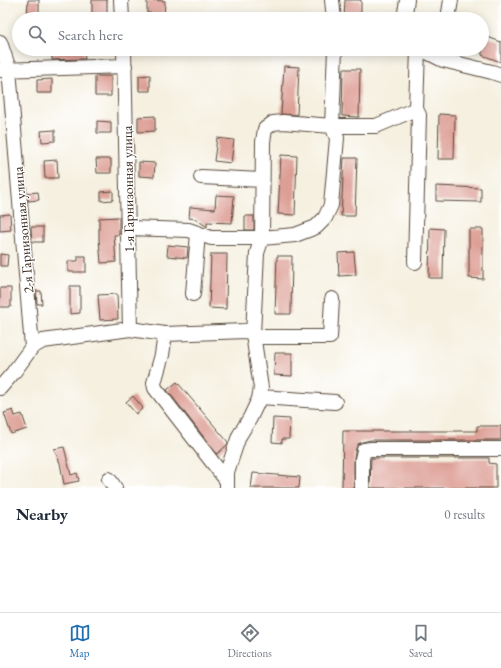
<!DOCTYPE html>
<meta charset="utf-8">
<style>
:root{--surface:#fff;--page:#f2f2f3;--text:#1f2937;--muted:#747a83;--line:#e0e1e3;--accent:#1f6fb2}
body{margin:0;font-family:"EB Garamond",serif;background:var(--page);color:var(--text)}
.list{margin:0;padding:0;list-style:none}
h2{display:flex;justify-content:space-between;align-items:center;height:52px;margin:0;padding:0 16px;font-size:17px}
h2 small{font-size:13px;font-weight:400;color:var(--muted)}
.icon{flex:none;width:22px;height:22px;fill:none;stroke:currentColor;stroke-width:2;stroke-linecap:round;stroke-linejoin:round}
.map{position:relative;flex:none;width:501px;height:488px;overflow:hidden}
.search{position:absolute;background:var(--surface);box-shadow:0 2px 10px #0003;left:12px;right:12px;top:12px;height:44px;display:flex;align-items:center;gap:10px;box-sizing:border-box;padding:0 14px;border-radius:22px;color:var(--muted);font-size:15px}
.sheet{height:124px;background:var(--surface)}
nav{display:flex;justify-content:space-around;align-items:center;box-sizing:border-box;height:56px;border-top:1px solid var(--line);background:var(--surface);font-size:11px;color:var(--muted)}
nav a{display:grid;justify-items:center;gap:2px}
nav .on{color:var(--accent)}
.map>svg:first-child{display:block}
.building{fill:#dd9f95}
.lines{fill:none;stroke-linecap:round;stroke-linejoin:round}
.minor-casing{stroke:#57483b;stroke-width:16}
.minor{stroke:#fff;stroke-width:14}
.labels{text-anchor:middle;stroke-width:3;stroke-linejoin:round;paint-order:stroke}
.street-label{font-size:14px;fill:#3b2a1e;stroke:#fff}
</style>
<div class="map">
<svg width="501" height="488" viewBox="0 0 501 488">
<rect width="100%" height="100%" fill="#fff"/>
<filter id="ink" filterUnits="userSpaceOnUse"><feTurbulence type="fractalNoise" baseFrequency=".025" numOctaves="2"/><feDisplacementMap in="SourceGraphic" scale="8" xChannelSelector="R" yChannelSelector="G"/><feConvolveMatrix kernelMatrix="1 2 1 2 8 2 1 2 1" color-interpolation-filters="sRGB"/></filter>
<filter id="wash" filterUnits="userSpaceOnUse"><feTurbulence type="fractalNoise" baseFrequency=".012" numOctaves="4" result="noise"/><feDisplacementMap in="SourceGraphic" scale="16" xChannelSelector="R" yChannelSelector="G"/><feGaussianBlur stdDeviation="0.9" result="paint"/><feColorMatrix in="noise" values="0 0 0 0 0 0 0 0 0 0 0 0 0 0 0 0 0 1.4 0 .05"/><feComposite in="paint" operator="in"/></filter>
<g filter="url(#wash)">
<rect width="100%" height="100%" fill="#f5f0e0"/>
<g id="blocks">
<path class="building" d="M28,0H39V19H27Z
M92,0H107V19H92Z
M147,0L165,1L164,19H152V13H147Z
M345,0H361V19H344Z
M482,35L501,42V62L482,55Z
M52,49H84L85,59L52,60Z
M284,66L299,67L297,115L281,114Z
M343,69H360L359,117L342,116Z
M150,75V91H139V76Z
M95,76H111V96H95Z
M52,79V93H37V80Z
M439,114L455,115L454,159H438Z
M155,116V131L138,132V117Z
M97,121L111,122V133H97Z
M55,130V141L42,142L41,131Z
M217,138L234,140L231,163L214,161Z
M281,155L297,156L295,215L278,214Z
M344,158H357L355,216H341Z
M96,159H111V173H97Z
M57,160L58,178H45L44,161Z
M139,162L155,163L154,177L139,176Z
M436,186L481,188V202L436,201Z
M113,191V200L101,201V192Z
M38,192L39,200L28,201V193Z
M216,195L234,196L232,223L207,222V227L196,219L189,218L190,207L215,209Z
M10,214L11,230L0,231V215Z
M245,216H254V230H245Z
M119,217V235H114L116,262L101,263L99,239V218Z
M31,227H43V242H32Z
M430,228L444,229L443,278H429Z
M469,229H483V279L469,278Z
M168,245L188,247L187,258L167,256Z
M354,252L356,275L339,276L338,253Z
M0,254L8,255L7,266H0Z
M211,254H227L226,309L209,308Z
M78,256H86V272H68V261H78Z
M277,256H292L291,314H275Z
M70,286H80V313L70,314Z
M0,288H11V307H0Z
M36,291H41L42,304H37Z
M117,294L118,319L100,320L98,295Z
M275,353H292V376L274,375Z
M177,382L228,442L227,445L217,454L167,390Z
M133,396L143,408L136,414L126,402Z
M13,410L15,416L22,414L27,429L11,434L4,413Z
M273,418L290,419L289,439H282V443L272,442Z
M477,426H501V440H371L362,442L358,444L356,448L354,457V488H342L343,431H477Z
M64,447L71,475L77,473L79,481L64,484L60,463L54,449Z
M371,458H489V463L496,464V488H370Z
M253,473L300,477L299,488H251Z"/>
</g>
</g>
<g filter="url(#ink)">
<use href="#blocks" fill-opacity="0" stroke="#57483b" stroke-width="1"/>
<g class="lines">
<g class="minor-casing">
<path id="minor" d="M121,0L122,19
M332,0L334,19
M404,19L407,0
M448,19L451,0
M0,42L9,69L32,347
M124,49L130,329
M421,49L443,60L492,72L501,75
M0,70L125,66
M201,177L262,180
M128,228L189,230L211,238H262L295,235L316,227L325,218L331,205L337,138L332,126L335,49
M415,262L419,115L416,109L418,49
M193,294L198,233
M165,334L246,331L261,337H330L332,299
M0,388L13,373L32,347L43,341L130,329L165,334L162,355L154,383L155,388L227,481
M260,397L335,402
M109,479L115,488
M227,488V472L239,436L250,418L259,399L261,388L253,334L257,253L262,238L263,142L265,129L273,123L283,122L332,126H376L416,109
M362,488V459L364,450L371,449H501"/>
</g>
<use href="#minor" class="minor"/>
</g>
</g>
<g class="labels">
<g class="street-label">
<text transform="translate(128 189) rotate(-91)" y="5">1-я Гарнизонная улица</text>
<text transform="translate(23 230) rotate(-95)" y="5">2-я Гарнизонная улица</text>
</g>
</g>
</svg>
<div class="search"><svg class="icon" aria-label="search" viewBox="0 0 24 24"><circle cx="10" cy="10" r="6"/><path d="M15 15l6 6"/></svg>Search here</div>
</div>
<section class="sheet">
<h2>Nearby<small>0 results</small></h2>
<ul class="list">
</ul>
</section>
<nav>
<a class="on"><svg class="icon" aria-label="map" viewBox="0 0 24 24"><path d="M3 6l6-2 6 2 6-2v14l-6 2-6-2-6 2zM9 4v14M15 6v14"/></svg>Map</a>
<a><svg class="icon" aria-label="directions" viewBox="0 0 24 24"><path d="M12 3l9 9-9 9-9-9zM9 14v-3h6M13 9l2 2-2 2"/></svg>Directions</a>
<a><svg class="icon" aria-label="saved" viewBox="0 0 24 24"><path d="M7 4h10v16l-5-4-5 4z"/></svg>Saved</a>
</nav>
